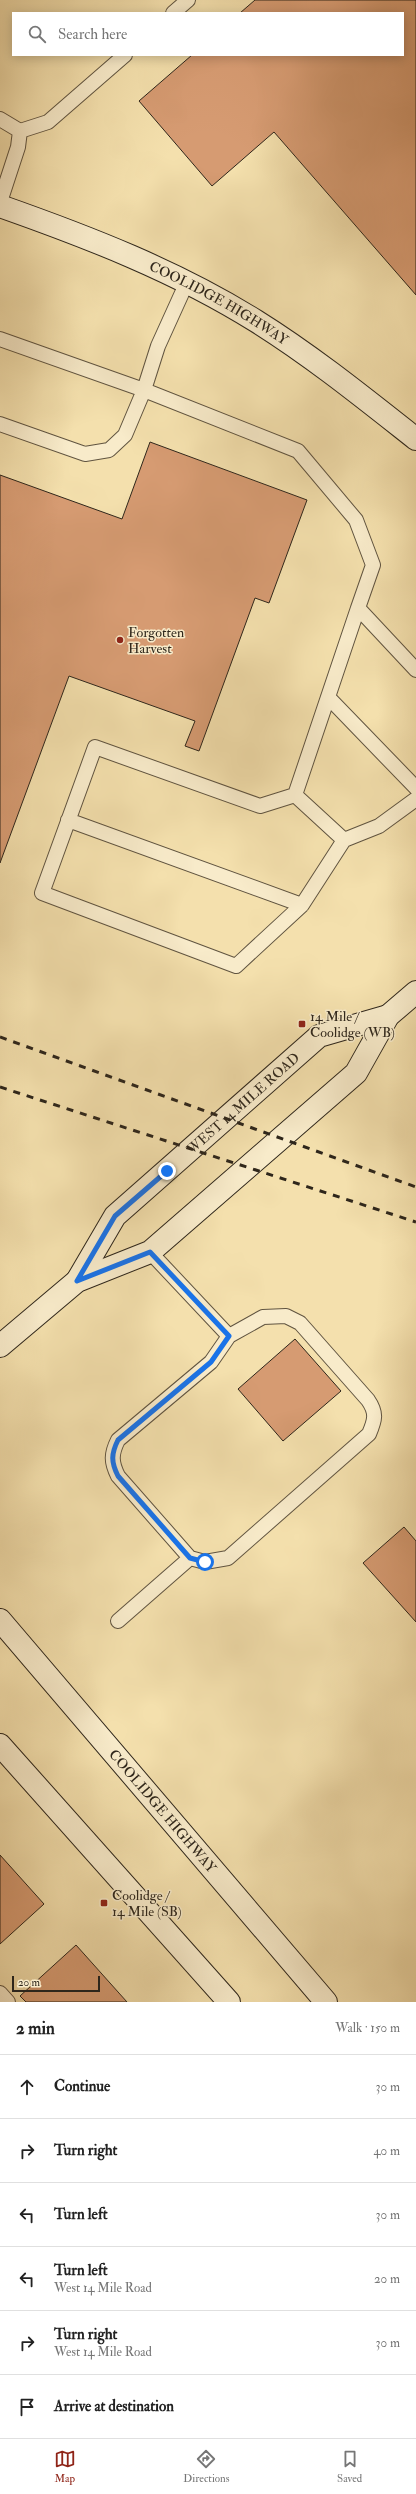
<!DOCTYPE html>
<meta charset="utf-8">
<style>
:root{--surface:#fff;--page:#f6f6f6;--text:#222;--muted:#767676;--line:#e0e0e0;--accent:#8f2418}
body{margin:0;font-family:"IM FELL Double Pica",serif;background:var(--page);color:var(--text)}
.scale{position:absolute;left:12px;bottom:10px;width:88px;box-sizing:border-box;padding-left:4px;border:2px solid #2e261b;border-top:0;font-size:11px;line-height:14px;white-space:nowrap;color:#2e261b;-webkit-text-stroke:3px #f8ebca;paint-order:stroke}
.stop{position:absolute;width:12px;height:12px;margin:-9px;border:3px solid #1a73e8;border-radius:50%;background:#fff}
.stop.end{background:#1a73e8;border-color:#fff;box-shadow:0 1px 4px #0008}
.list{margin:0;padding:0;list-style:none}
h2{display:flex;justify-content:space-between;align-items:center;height:52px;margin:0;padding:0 16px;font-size:17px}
h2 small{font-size:13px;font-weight:400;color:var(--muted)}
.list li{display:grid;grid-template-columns:26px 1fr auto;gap:12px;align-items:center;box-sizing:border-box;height:64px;padding:0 16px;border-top:1px solid var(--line)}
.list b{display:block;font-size:15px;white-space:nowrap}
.list p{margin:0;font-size:13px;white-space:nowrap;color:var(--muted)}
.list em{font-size:13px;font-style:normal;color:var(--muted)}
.icon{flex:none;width:22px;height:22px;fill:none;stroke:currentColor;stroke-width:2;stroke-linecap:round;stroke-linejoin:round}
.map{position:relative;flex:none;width:416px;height:2002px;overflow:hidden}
.search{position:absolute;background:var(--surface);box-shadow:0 2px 10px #0003;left:12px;right:12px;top:12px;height:44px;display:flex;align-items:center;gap:10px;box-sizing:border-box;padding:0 14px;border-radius:0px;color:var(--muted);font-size:15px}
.sheet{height:436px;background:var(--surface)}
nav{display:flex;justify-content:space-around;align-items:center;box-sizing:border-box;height:56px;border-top:1px solid var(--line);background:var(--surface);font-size:11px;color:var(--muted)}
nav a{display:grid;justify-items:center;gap:2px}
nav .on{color:var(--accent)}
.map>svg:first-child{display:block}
.building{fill:#d69b72;stroke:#2e261b}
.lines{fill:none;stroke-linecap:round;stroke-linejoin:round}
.lane-casing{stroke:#605440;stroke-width:16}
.secondary-casing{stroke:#2e261b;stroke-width:24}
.lane{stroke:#f8ebca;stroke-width:14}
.secondary{stroke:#f8ebca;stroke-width:22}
.rail{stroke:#2e261b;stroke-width:3;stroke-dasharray:7 7;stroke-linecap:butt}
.route{stroke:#1a73e8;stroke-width:5}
.poi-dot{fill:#8f2418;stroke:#f8ebca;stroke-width:1.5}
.labels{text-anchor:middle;stroke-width:3;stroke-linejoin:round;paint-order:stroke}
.street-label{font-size:14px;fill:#2e261b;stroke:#f8ebca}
.poi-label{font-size:14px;fill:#2e261b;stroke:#f8ebca;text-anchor:start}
</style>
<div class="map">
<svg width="416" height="2002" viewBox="0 0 416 2002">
<rect width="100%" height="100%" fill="#f4e0ad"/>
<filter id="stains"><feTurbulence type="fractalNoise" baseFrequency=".005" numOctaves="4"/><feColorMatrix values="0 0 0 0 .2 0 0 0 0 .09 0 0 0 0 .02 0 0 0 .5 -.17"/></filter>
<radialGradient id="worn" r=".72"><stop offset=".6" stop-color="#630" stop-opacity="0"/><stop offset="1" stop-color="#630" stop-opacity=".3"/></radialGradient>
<path class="building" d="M255,0H416V295L274,132L212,186L139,101L192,55H403V13H240Z
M150,442L307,500L269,603L255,598L199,751L185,746L195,721L69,676L0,863V475L122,519Z
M295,1339L341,1391L283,1441L238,1389Z
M404,1527L416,1541V1622L363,1563Z
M0,1855L44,1904L0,1944Z
M76,1945L127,2002H26L20,1996Z"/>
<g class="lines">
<g class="lane-casing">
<path id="lane" d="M173,13L188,0
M0,119L20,131
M0,202L18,147L20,131L48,122L125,55
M0,339L144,390L298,451L356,520L373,565L358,608
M0,424L85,454L109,450L125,435L144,390L158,346L187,282
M328,697L416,788
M295,795L260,806L95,747L42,893L236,966L302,905L344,840L379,826L416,799
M295,795L358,608L416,670
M295,795L344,840
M68,820L302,905
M150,1252L229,1336
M286,1316L300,1323L368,1400C377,1413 375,1420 369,1434L228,1558L205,1562L190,1558L118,1476C111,1462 111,1454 118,1440L211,1362L229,1336L263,1317Z
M118,1621L190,1558
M0,1993L8,2002"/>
</g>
<g class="secondary-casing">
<g id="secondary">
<path id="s1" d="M0,206C88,237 176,271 256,321C312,356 364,398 416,439"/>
<path id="s2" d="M77,1281L115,1216L319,1036L388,1016"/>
<path d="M0,1346L77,1281L150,1252L356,1073L388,1016L416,992"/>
<path id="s3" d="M0,1620L326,2002"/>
<path d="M0,1745L229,2002"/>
</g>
</g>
<use href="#lane" class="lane"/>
<use href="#secondary" class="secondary"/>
<path class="rail" d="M0,1037L416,1187
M0,1087L416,1222"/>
</g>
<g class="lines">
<path class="route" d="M167,1171L115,1216L77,1281L150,1252L229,1336L211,1362L118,1440C111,1454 111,1462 118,1476L190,1558L205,1562"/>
</g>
<g class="poi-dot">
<circle cx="120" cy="640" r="4"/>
<rect x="298" y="1020" width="8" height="8" rx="2"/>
<rect x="100" y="1899" width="8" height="8" rx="2"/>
</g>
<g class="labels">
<g class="street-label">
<text dy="5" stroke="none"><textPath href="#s1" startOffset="240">COOLIDGE HIGHWAY</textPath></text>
<text dy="5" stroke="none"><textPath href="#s2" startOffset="246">WEST 14 MILE ROAD</textPath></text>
<text dy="5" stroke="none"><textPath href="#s3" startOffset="251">COOLIDGE HIGHWAY</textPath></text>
</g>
<g class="poi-label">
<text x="128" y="637">Forgotten<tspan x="128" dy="16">Harvest</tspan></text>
<text x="310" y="1021">14 Mile /<tspan x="310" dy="16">Coolidge (WB)</tspan></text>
<text x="112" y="1900">Coolidge /<tspan x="112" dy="16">14 Mile (SB)</tspan></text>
</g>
</g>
<rect width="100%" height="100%" filter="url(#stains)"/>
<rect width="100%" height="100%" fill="url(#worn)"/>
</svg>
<div class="scale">20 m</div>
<div class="stop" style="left:205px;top:1562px"></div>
<div class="stop end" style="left:167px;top:1171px"></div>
<div class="search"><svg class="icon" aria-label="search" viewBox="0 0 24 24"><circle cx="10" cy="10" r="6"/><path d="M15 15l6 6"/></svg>Search here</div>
</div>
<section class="sheet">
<h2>2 min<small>Walk · 150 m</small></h2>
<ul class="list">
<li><svg class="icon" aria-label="ahead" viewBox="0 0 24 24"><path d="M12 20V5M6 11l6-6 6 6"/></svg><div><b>Continue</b></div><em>30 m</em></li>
<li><svg class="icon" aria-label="right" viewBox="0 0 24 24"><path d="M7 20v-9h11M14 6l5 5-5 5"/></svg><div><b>Turn right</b></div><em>40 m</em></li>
<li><svg class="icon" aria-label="left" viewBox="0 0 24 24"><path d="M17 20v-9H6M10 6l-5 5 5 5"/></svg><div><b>Turn left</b></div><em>30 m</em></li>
<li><svg class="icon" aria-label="left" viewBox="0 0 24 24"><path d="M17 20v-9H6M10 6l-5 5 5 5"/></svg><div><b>Turn left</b><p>West 14 Mile Road</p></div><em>20 m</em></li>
<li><svg class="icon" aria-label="right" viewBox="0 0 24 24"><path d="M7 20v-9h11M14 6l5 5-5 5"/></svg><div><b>Turn right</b><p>West 14 Mile Road</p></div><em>30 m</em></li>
<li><svg class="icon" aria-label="arrive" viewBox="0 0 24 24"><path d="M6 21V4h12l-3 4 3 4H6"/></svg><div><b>Arrive at destination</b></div></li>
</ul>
</section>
<nav>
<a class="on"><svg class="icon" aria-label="map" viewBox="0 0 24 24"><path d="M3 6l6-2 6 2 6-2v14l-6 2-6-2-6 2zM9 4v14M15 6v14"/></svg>Map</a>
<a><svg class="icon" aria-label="directions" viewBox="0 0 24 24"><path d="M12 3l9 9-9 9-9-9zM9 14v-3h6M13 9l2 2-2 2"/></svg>Directions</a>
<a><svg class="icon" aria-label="saved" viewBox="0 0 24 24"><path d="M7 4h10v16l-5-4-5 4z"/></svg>Saved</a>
</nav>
